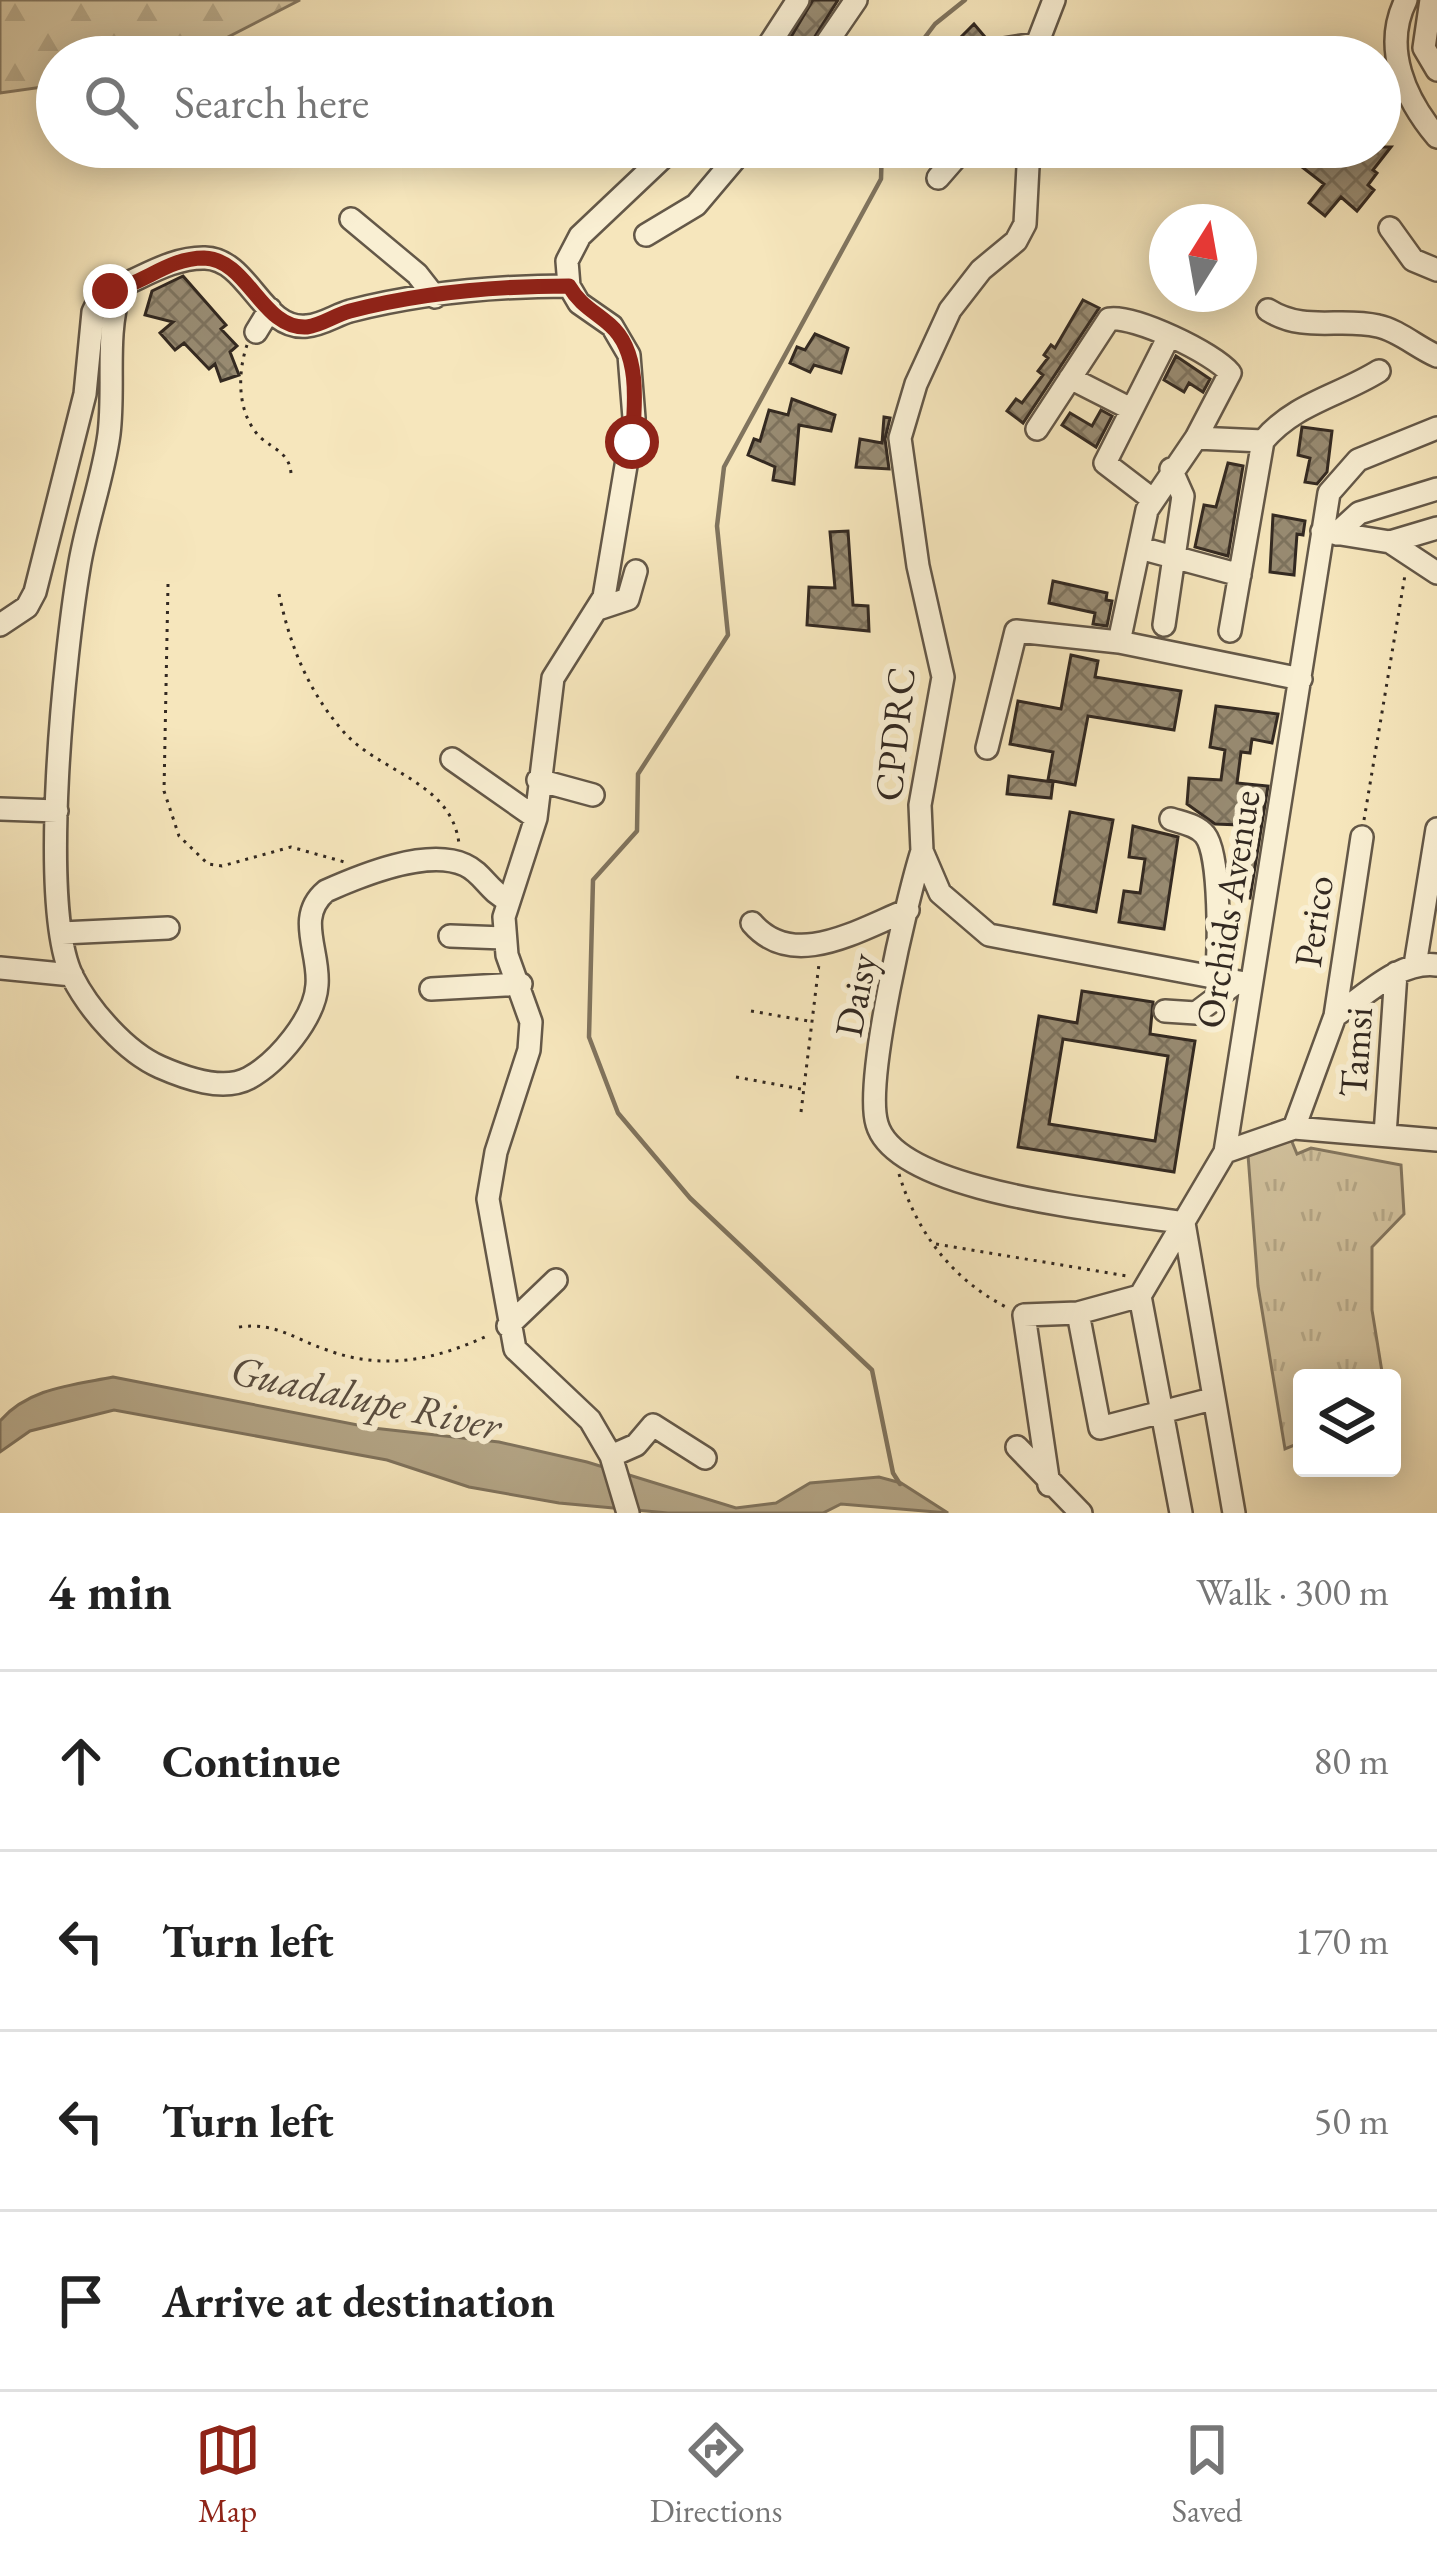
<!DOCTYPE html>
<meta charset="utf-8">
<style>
:root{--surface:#fff;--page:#f6f6f6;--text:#222;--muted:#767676;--line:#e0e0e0;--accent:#8f2418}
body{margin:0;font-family:"EB Garamond",serif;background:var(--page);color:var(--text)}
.controls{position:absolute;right:36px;bottom:36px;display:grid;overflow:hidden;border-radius:12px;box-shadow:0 6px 30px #0003}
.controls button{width:108px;height:108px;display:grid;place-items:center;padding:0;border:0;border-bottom:3px solid var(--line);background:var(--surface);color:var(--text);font:60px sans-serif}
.compass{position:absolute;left:1149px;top:204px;width:108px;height:108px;border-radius:50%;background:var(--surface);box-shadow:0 6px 30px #0003;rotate:11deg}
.stop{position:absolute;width:36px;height:36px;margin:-27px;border:9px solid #8f2418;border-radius:50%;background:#fff}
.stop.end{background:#8f2418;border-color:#fff;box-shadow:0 3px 12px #0008}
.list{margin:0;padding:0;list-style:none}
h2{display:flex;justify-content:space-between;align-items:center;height:156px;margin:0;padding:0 48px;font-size:51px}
h2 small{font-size:39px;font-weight:400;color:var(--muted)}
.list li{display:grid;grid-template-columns:78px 1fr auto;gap:36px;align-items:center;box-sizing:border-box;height:180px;padding:0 48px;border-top:3px solid var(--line)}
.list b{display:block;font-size:45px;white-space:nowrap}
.list em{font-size:39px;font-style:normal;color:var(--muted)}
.icon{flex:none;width:66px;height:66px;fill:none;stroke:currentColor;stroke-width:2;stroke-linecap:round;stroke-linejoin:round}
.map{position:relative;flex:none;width:1437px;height:1513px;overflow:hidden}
.search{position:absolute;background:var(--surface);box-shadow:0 6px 30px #0003;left:36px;right:36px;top:36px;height:132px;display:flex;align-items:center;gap:30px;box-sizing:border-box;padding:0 42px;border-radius:66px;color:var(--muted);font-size:45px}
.sheet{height:876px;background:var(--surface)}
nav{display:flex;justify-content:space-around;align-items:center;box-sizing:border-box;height:168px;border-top:3px solid var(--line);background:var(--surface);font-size:33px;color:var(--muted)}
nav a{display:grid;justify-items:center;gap:6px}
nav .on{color:var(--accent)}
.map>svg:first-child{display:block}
.grass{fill:url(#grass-tufts);stroke:#847862;stroke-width:3}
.forest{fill:url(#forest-firs);stroke:#847862;stroke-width:3}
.water{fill:#b4a687;stroke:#80745e;stroke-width:3}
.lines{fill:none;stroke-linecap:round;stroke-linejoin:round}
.stream{stroke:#80745e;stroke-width:4.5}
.building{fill:url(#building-cross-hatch);stroke:#332921;stroke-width:3;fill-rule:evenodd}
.minor-casing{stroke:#645848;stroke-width:26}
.path{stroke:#332921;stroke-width:3;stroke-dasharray:3 6;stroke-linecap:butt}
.minor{stroke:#f9efd3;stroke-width:21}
.route{stroke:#8f2418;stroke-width:15}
.labels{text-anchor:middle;stroke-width:12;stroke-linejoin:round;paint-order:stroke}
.street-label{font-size:39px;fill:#332921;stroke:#f9efd3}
.water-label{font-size:42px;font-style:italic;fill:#5a4e40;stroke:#f9efd3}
</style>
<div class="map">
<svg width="1437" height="1513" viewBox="0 0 1437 1513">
<defs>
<pattern id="grass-tufts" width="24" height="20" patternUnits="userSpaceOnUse" patternTransform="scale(3)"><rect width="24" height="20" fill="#d5c6a2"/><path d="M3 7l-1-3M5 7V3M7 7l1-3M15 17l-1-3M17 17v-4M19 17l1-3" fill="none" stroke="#b7aa8b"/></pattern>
<pattern id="forest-firs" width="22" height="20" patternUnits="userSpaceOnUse" patternTransform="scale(3)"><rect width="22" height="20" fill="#d5c6a2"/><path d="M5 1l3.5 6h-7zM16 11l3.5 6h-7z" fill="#b7aa8b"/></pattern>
<pattern id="building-cross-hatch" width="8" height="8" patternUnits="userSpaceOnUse" patternTransform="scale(3)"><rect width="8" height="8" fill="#988b72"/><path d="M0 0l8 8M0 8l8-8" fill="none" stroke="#7d725d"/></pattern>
</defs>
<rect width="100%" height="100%" fill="#f6e6bc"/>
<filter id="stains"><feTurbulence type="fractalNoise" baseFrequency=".00167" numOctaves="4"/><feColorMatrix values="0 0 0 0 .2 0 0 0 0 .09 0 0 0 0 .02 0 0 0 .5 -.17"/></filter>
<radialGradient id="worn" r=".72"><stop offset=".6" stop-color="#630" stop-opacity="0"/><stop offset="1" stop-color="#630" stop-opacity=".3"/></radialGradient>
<path class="grass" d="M1290,1137L1297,1154L1311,1148L1401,1165L1404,1214L1372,1247V1310L1383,1378H1302V1442L1285,1449L1258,1286L1248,1155Z"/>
<path class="forest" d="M0,0H300L189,57H57V85L0,93Z"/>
<path class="water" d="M113,1377L373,1428L499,1442L587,1462L736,1508L776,1503L810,1483L879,1477L901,1483L948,1513L841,1504L823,1513H668L559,1503L469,1487L387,1460L114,1410L30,1431L0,1452V1421C28,1388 73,1385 113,1377Z"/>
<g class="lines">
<path class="stream" d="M910,57L935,24L965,0
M882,147L881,179L724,467L717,526L728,635L638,774L637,831L593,880L589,1037L618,1113L690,1198L872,1370L893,1473L900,1484"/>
</g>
<path class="building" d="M813,0H838L802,57H779Z
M974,24L985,37L978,45V57H941Z
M1348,147H1391L1373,170L1377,173L1368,185L1374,190L1357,211L1341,197L1325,216L1309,203L1324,184L1302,167L1314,152L1332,166Z
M183,276L226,325L221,329L237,346L230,352L239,375L221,381L215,364L209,369L184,343L175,350L160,333L173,322L145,315L152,291Z
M1083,300L1099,308L1023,423L1007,411L1016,399L1022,403L1043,375L1038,371L1048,358L1044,355L1051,345L1055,348Z
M815,334L848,348L841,373L814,365L810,372L790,363L797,347L805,350Z
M1176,356L1210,379L1203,392L1189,383L1184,392L1164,380Z
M792,399L835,415L831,431L799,425L794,484L773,480L775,467L748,455L754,439L760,441L769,410L788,415Z
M1101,410L1112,416L1096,447L1062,425L1070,413L1092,426Z
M884,417L890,418L885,439L889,469L856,467L860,439L882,443Z
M1302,427L1332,431L1327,472L1317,484L1305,482L1310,458L1298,455Z
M1228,463L1243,466L1228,556L1195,547L1204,505L1216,507Z
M1273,515L1305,521L1303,535L1297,534L1294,575L1270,572Z
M848,531L853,605L868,606L869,631L807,625L809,587L835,588L830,532Z
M1053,581L1107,593L1106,600L1112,601L1107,626L1093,624L1095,613L1049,603Z
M1071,655L1098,661L1095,677L1181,691L1174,730L1088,716L1075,785L1048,780L1053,752L1010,744L1018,701L1061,709Z
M1216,706L1278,714L1272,743L1252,739L1250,753L1241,752L1237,783L1268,786L1250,898L1235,896L1240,825L1215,824L1187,804L1189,778L1221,780L1225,750L1210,747Z
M1009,776L1053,782L1051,798L1007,794Z
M1070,812L1113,820L1096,912L1054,904Z
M1133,826L1178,837L1164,929L1119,922L1124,891L1140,893L1145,859L1129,857Z
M1082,991L1153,1002L1150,1034L1195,1041L1174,1172L1018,1147L1039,1016L1077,1023ZM1063,1039L1168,1056L1155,1141L1049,1124Z"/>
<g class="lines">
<g class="minor-casing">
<path id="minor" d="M1406,0C1382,48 1405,99 1437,137
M1431,0L1424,48L1437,70
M991,51L1035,44
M761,57L798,0
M817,57L856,0
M1032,57L1054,0
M1029,147L1025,224L1016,241L981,270L950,310L916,384L900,438L918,566L943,677L920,805L922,851L940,893L989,935L1250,984
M938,178L965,147
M351,219L417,274L435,297
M1390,228L1413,260L1437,270
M646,235L696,205L745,147
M120,289C105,337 115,385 109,434C103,479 86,523 79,568C65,651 38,905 72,976C89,1010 126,1052 160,1067C185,1078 223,1092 249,1078C278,1062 315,1018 317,985C320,951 295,917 326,891C362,875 427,848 465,865C483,873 489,892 508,900
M1268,310C1305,333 1339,317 1378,326C1398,330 1418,348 1437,356
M256,332L270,309
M1070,378L1131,409
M1037,429L1109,319C1134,315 1214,353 1230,373L1196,438L1147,510L1119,642
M1196,438L1263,441
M1152,499L1105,463L1169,336
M1322,531L1390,542L1437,573
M1336,534L1359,513L1437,489
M1390,542L1437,528
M1140,548L1240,575
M601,608L628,599L636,571
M0,625L27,607L35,592L85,394L93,312L102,293C136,283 168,257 205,258C249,259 262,331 307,326C322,325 336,315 350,311C420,293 497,286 569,286
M1164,625L1183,496L1171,469
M1230,631L1263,441C1295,403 1339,396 1379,371
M987,748L1016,631L1119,642L1301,679
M452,759L536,818
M538,780L593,795
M0,809L57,811
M1171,819C1183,823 1197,825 1205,835C1221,855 1219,952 1216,978
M922,851C907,899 864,1081 877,1124C897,1195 1119,1211 1184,1223
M752,923C794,972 861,928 908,910
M62,933L168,928
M450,936L504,938
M1415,965L1437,829
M0,968L72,975
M431,989L521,984
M1165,1011L1196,1013L1237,982
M1335,1016C1365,996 1399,960 1437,965
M1294,1128L1335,1016L1362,837
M1385,1135L1396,973
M1225,1152L1294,1128L1437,1140
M1184,1223L1234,1513
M1140,1296L1181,1513
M1078,1313L1100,1428L1212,1399
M508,1326L556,1280
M1017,1447L1081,1513
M611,1456L636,1445L653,1425L705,1458
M1049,1485L1024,1315L1078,1313L1140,1296L1225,1152L1329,493L1358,460L1437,428
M628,1513L611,1456L590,1420L515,1349L488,1199L496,1152L529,1050L531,1022L507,955L504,917L536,818L553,678L604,597L634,418L629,355L612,326L579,303L569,286L567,261L580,236L674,147"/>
</g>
<path class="path" d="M247,345C237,374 237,415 261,438C275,450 289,453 291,473
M168,584L164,791L179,836L208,864L222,866L291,847L348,863
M279,594C290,645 307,689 342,730C377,772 452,781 459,844
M1364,820L1405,575
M751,1011L808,1021
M736,1077L801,1089
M801,1112L819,964
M899,1174C917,1233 952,1279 1006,1307
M936,1244L1127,1276
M239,1327C276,1322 294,1339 327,1350C383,1371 436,1360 489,1335"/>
<use href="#minor" class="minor"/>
</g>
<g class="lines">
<path class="route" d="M110,291C144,284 168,258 204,258C248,259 262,330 307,327C322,325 335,315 350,311C419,293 497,286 569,286C580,305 594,311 610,325C641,352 635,406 632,442"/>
</g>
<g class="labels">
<g class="street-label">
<text transform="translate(894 734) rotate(-84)" y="14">CPDRC</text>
<text transform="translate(1227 909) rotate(-81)" y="14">Orchids Avenue</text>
<text transform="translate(1313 921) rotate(-82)" y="14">Perico</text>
<text transform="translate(855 995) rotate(-79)" y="14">Daisy</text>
<text transform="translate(1355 1052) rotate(-86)" y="14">Tamsi</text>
</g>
<g class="water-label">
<text transform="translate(366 1397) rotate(12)" y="15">Guadalupe River</text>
</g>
</g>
<rect width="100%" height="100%" filter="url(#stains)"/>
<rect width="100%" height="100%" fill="url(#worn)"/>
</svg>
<div class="controls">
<button><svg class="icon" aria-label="layers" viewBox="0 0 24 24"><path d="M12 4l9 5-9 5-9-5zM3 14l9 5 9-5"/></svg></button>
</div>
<svg class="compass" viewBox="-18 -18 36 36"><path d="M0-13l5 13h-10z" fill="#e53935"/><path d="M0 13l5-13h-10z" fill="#767676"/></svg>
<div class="stop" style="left:632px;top:442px"></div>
<div class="stop end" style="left:110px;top:291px"></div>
<div class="search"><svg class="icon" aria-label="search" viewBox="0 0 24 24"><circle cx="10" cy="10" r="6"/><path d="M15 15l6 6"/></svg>Search here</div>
</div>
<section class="sheet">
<h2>4 min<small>Walk · 300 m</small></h2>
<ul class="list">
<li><svg class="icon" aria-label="ahead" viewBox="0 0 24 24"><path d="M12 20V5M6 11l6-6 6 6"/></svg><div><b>Continue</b></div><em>80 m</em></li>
<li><svg class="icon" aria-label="left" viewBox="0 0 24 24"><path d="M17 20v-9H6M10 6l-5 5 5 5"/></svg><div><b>Turn left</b></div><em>170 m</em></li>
<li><svg class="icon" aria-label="left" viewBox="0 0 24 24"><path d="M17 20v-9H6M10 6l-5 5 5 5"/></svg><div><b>Turn left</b></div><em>50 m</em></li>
<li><svg class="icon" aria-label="arrive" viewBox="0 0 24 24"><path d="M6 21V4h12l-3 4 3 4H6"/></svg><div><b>Arrive at destination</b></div></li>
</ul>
</section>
<nav>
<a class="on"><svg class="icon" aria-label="map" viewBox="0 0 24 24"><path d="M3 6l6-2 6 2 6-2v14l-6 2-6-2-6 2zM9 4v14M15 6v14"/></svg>Map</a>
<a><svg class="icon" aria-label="directions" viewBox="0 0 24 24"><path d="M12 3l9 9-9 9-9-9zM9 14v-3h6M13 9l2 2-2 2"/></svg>Directions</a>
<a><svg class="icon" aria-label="saved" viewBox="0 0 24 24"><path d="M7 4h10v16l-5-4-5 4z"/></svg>Saved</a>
</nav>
